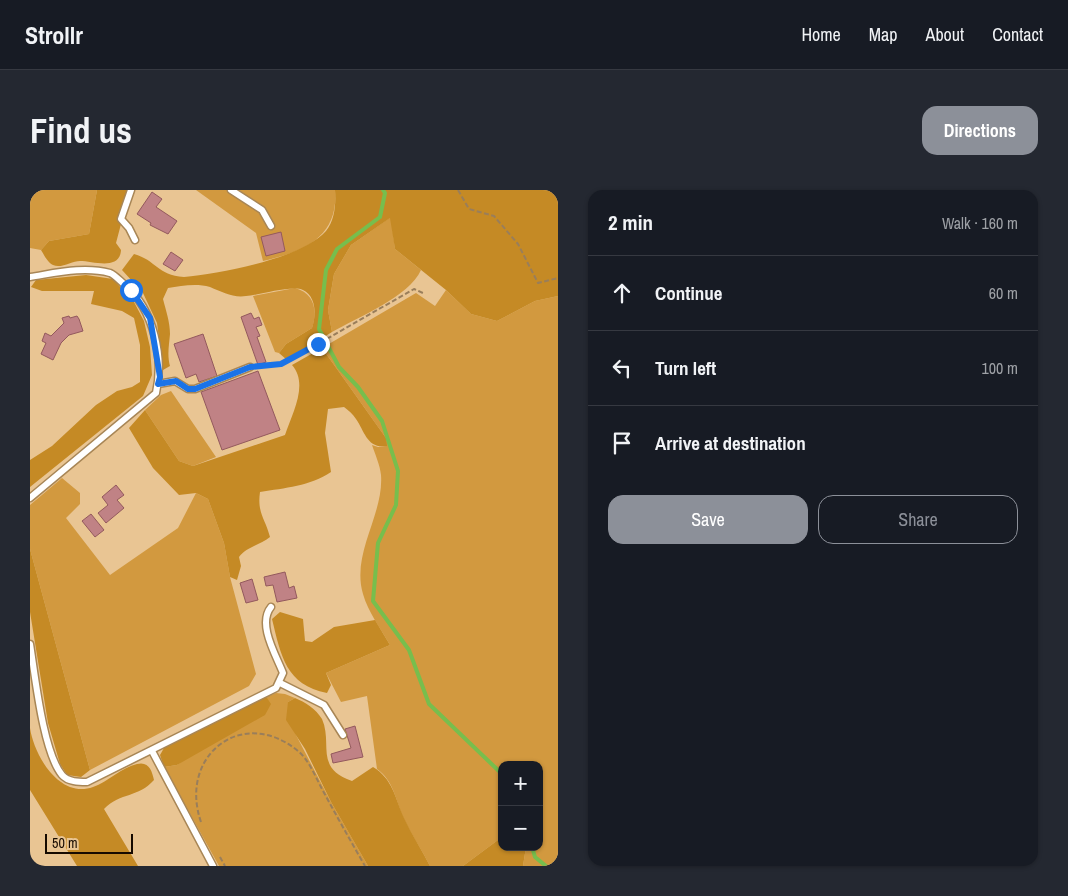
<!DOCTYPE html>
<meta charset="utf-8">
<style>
:root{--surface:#171b24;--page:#242831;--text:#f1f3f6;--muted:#9ea1a6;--line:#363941;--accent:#8c9099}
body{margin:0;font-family:"Archivo Narrow",sans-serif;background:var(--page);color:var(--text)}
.controls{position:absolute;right:15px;bottom:15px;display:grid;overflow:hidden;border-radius:10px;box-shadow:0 1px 4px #0004}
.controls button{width:45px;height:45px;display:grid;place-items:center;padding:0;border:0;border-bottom:1px solid var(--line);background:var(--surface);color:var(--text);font:25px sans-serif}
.scale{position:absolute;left:15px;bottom:12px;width:88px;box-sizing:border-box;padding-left:5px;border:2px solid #160a00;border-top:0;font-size:14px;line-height:18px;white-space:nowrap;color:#160a00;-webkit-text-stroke:4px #e9c593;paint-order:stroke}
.stop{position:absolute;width:15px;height:15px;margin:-11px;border:4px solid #1a73e8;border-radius:50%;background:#fff}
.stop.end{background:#1a73e8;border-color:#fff;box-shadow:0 1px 5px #0008}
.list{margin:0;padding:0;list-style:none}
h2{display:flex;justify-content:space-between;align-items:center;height:65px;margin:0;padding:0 20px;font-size:21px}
h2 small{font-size:16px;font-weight:400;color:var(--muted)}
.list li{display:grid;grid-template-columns:32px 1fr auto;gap:15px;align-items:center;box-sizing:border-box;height:75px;padding:0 20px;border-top:1px solid var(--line)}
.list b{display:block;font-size:19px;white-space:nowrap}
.list em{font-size:16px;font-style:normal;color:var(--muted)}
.actions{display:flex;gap:10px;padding:15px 20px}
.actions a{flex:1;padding:11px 0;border:1px solid var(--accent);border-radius:15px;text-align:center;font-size:18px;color:var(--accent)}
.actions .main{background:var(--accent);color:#fff}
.icon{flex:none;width:28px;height:28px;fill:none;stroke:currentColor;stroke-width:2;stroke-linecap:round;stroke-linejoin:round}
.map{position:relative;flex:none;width:528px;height:676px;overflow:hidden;border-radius:15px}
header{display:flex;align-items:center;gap:30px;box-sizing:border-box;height:70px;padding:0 25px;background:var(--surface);border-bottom:1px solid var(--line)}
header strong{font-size:24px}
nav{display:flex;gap:28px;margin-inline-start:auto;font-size:18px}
.intro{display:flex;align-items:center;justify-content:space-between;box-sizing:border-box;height:120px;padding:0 30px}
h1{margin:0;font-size:35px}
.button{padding:12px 22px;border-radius:15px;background:var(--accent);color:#fff;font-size:18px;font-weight:700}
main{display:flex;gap:30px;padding:0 30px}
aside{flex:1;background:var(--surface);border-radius:15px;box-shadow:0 1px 4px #0004}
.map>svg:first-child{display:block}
.green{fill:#d2993f}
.forest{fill:#c58a25}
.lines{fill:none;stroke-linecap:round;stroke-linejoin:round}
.stream{stroke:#77be4d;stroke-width:4}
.building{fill:#c08285;stroke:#93595d}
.service-casing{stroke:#a88656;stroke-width:9}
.path{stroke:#997e5b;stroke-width:2;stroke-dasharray:5 2.5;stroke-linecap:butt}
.service{stroke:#fff;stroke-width:6}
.route{stroke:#1a73e8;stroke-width:6}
</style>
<header>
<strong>Strollr</strong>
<nav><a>Home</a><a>Map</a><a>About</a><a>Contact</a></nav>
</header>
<div class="intro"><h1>Find us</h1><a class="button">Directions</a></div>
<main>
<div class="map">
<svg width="528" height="676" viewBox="0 0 528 676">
<rect width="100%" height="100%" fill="#e9c593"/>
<path class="green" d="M0,0H67L59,44L19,51L11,60L0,58Z
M166,0H305C309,48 272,62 233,71L226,43Z
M361,27L365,59L391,80C379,107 328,127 302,142L298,120L304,84L321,55Z
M265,98C284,103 288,120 282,138L256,154L249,163L245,162L223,106Z
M416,100L441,124L467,131L505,111L528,106V676H493L496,657H509V575H472V647L433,676H400C392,660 381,644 373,627C366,610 363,590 347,579L337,506L311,512L296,483L360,455C351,439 338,422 333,404C321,363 354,325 351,285C350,275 345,264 342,255L348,257L356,256V248L292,158L386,103L405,116Z
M141,201L186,267L163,276L149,271L115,220L131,205Z
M32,288L50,303V314L36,328L80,385L148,338L166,303L178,309L194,353L200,387L226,484L219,496L60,580L0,359V315Z
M246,503L255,504L265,508L258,512L266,545L301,612L338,676H189L134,577L147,575L237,508H234Z"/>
<path class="forest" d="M67,0H100L86,53L91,60C90,81 63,71 50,71C42,71 31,79 23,75C18,73 14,65 11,60L19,51L59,44Z
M305,0H528V106L505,111L467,131L441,124L416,100L365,59L360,28L321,55L304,84L298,120L302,142L257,170L249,163L256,154L282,138C286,126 287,107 273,100C262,95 230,105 216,106C203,108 192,102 180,97C166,93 151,96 138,98L133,109C136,121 140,132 140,144C139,156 137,165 140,176L133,180L127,133L113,103L92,80L104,64C126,70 127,85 154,87C191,83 271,69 296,41C305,30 306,13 305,0Z
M56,85L83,89L104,112L114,131L120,157L122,185L113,206L0,297V270L22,256L66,215L87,201L102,197L110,192V155L104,128L92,121L61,114L64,101H12L1,97L6,90Z
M292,158L356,248L357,256C337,259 335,242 326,229C323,224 318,220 314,217L298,219L295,243L301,282C280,296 255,298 230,302C227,323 235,328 240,347C230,355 216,357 209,367L211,376L207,390L200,387L194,353L178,309L166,303L149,305L123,278L99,238L115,220L149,271L163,276L255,245C262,224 279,194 262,175Z
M0,359L60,580L51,587L37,585L30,574L18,533L0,422Z
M250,422L273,429L275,451L282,452L304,437L345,430L360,455L296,483L301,495L297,503C256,495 251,466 242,429Z
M234,508H237L241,514L235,525L147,575L134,577L130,565L134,558Z
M265,508C275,512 286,519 292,529C303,554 284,578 322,591L343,577C363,589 365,608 374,628C382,645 392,660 400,676H338L301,612L275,559L256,530L258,512Z
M0,538C4,565 29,609 63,597C78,592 92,577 107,574C119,571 122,581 124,590C108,608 91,602 74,619L108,676H47L0,600Z
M472,647V657H496L493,676H433Z"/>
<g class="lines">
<path class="stream" d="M353,0L355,3L350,27L307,59L296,80L289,139L309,177L328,197L352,231L368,281L366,315L348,353L343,411L379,460L399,514L472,584
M502,657L505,667L516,676"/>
</g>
<path class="building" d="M122,2L132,9L126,17L147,31L138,44L120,35L121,33L107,24Z
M251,42L255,61L236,66L231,47Z
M141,62L153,70L145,81L133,74Z
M221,123L224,129L229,127L232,135L226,137L230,146L227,147L236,172L228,175L211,127Z
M39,126L40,128L47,126L49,129L53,141L39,145L31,153L23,170L11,164L16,153L12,151L15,143L21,146L34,133L32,128Z
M173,144L187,186L169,192L166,184L156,188L144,154Z
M228,181L250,240L192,260L171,202Z
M86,295L94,305L87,310L94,318L76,333L68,323L78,315L72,307Z
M61,324L74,340L65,347L52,331Z
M255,382L259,398L264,396L267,408L247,412L243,395L236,396L234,387Z
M222,389L228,410L216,413L210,393Z
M325,536L333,567L303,573L301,564L321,558L315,539Z"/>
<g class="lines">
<g class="service-casing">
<path id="service" d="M101,0L91,29L99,38L105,50
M201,0L232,20L241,36
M0,87C26,83 54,76 80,83C85,85 90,91 95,95C124,120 134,167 126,203L0,308
M128,194L145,191L158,199H165L220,177
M0,454C5,485 13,562 32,585C38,592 49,592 57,592L246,498L253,483C246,465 227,434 241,417
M250,493L294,515L313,545
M122,561L183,676"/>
</g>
<path class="path" d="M428,0L439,19L464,26L488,54L508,93L528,88
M229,177L251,175L384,99L395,104
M171,632C148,566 212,515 268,561C279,570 285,586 292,599C306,625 320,650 335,676
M190,667L195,676"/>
<use href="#service" class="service"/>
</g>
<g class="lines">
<path class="route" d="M101,100L120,128L130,187L128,194L146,191L158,199H165L220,177L251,174L288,154"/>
</g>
</svg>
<div class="controls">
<button>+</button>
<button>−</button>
</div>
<div class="scale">50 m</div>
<div class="stop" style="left:101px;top:100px"></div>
<div class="stop end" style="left:288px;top:154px"></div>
</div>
<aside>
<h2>2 min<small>Walk · 160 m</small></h2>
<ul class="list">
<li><svg class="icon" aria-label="ahead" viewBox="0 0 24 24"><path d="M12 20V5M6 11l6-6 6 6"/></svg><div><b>Continue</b></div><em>60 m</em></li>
<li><svg class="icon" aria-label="left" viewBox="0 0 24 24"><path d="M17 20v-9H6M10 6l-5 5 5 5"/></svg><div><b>Turn left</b></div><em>100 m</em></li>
<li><svg class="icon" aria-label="arrive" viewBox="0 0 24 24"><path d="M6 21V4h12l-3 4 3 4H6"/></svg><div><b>Arrive at destination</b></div></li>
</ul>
<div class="actions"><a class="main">Save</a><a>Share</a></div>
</aside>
</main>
